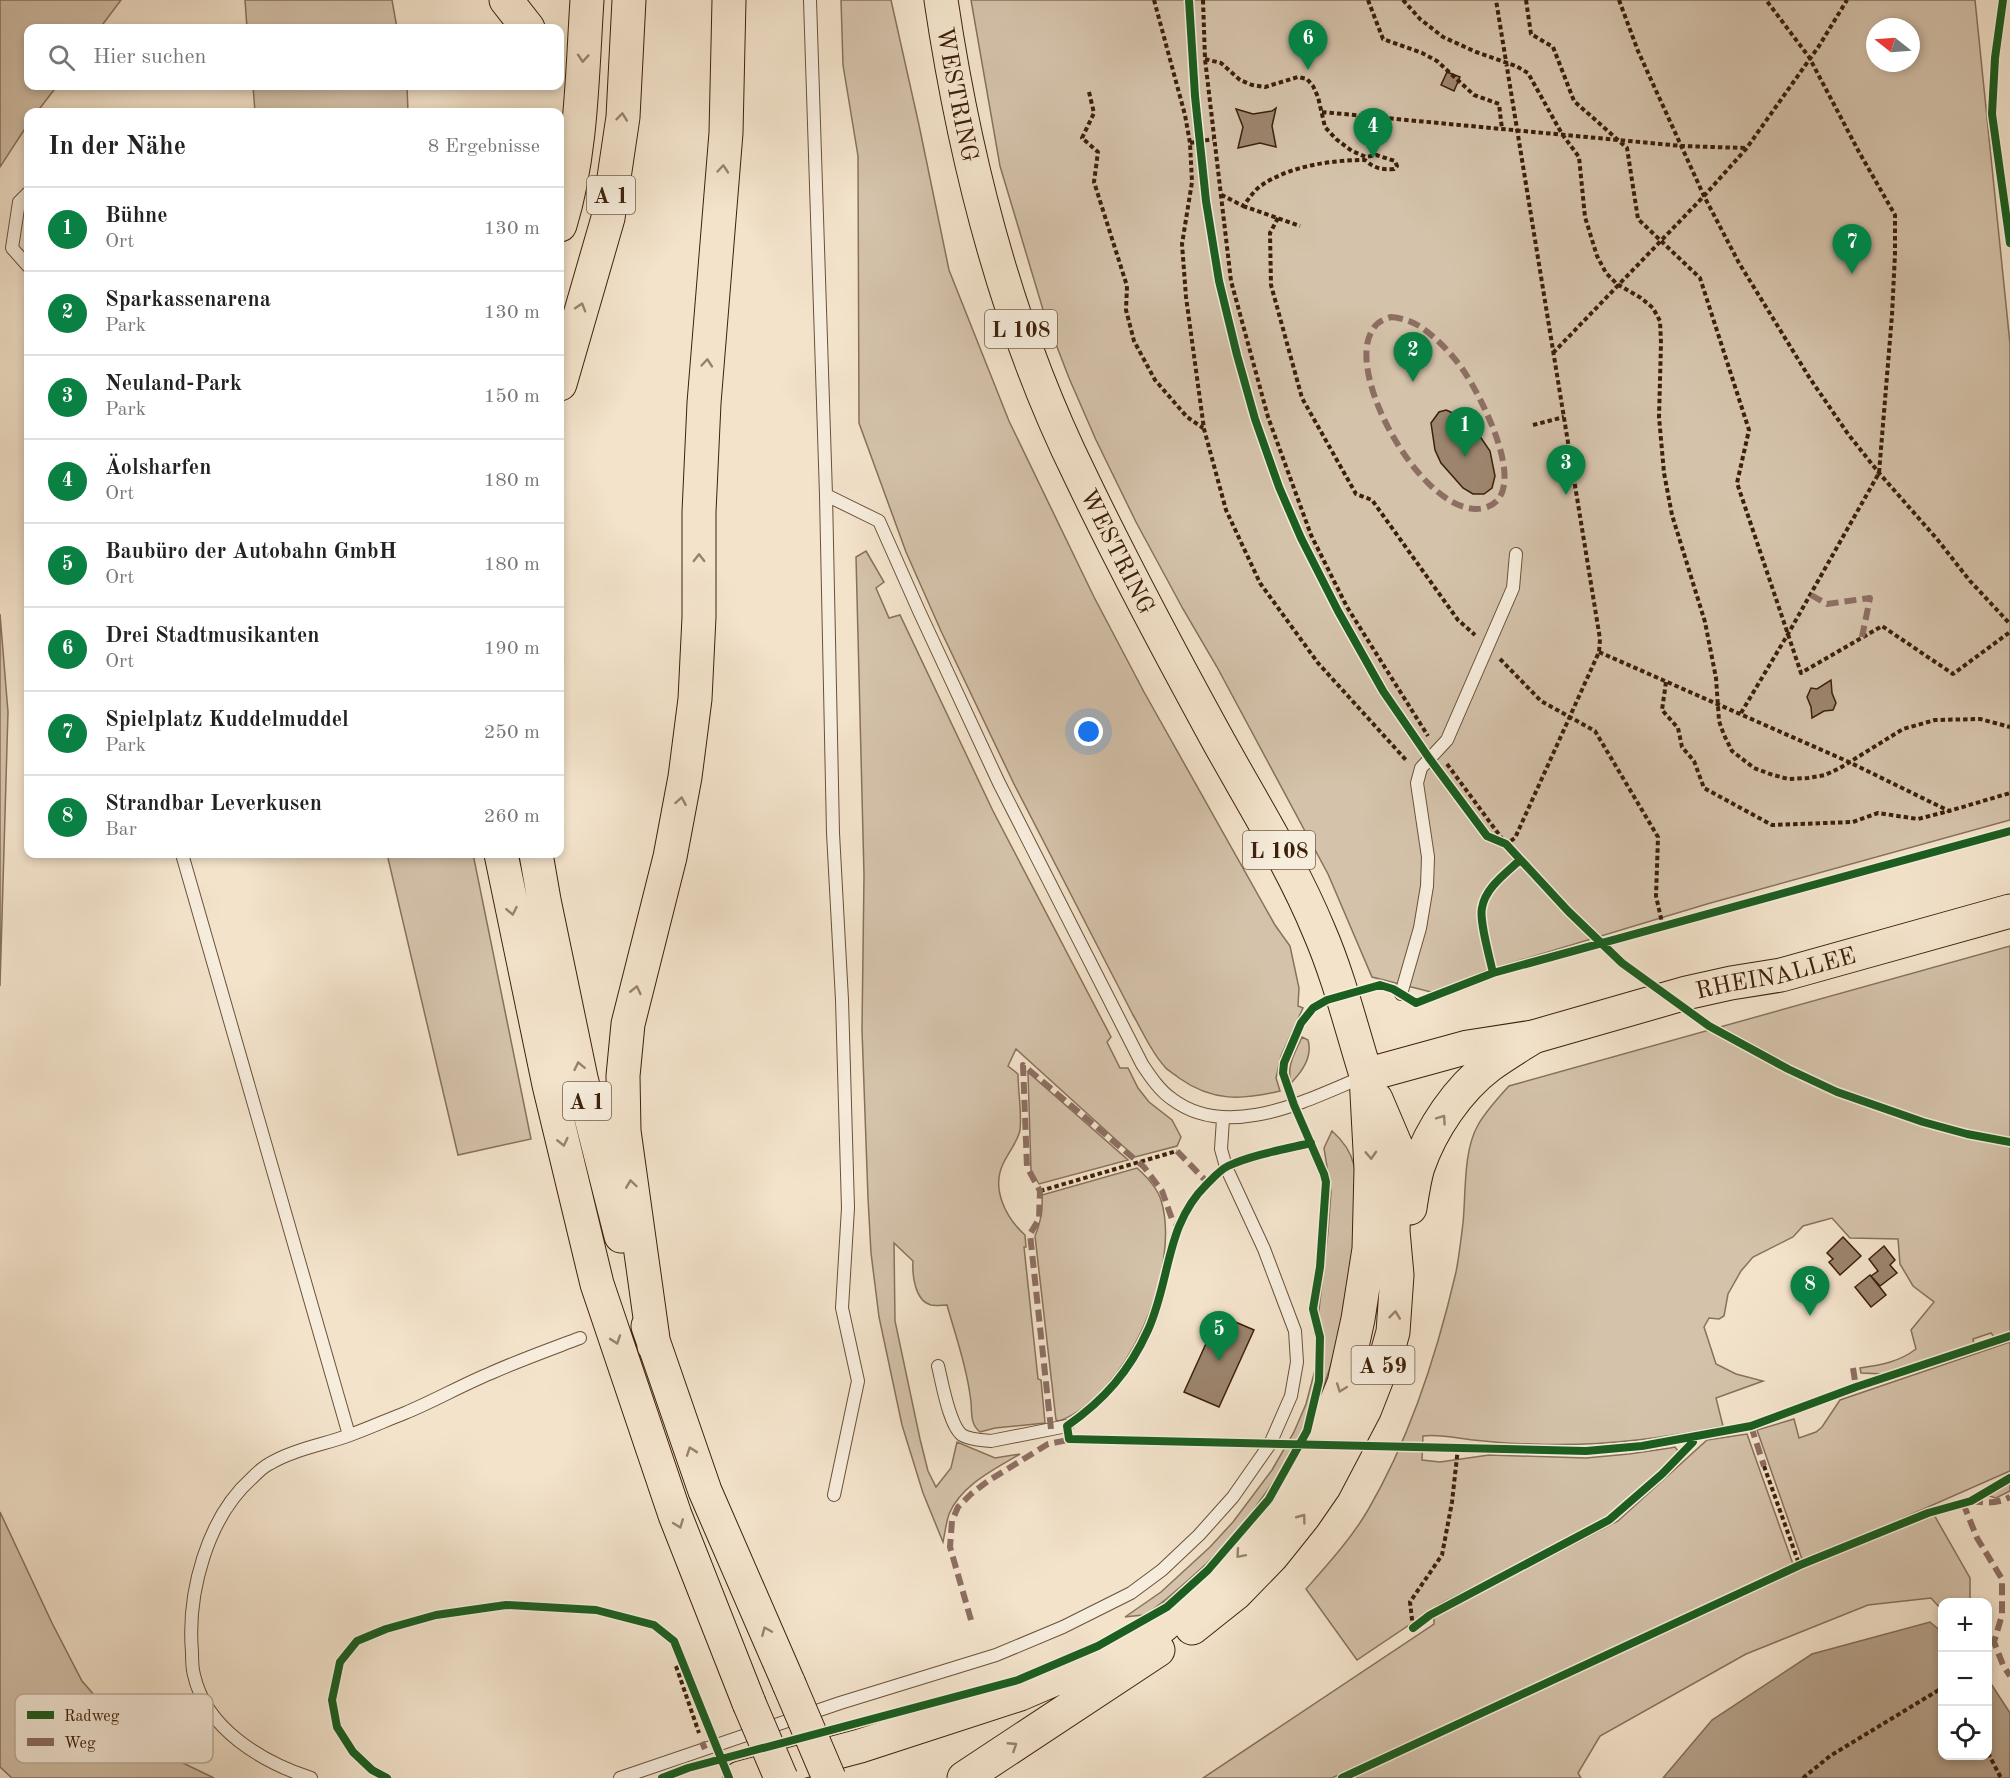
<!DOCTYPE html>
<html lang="de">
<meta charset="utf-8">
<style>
:root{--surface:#fff;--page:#f6f6f6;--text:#222;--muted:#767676;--line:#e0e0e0;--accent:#0b8043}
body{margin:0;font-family:"Old Standard TT",serif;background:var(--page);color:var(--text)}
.controls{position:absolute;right:18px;bottom:18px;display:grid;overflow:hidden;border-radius:12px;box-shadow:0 3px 9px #0003}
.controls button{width:54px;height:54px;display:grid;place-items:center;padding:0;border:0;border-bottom:2px solid var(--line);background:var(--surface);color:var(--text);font:30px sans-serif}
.compass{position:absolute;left:1866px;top:18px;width:54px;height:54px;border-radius:50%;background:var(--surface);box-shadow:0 3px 9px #0003;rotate:287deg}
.you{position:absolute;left:1089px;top:732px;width:21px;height:21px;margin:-15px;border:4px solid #fff;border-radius:50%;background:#1a73e8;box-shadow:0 0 0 9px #1a73e833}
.badge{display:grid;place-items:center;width:39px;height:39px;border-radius:50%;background:var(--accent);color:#fff;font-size:20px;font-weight:700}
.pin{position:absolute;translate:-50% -50px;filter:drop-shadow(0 2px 3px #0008)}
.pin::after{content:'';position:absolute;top:32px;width:21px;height:18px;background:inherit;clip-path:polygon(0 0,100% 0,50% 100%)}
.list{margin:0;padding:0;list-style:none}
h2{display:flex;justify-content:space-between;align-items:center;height:78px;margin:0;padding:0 24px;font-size:26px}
h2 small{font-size:20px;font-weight:400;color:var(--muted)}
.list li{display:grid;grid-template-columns:39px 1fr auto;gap:18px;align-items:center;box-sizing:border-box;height:84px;padding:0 24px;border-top:2px solid var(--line)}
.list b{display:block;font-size:22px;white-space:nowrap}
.list p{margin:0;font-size:20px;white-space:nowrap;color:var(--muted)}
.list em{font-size:20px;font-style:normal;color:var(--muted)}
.icon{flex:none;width:33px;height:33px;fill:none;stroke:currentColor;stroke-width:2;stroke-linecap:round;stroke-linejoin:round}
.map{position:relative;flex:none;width:2010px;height:1778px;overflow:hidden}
.search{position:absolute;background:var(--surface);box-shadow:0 3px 9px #0003;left:24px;top:24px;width:540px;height:66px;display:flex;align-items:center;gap:15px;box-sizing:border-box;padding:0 21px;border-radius:12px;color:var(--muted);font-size:22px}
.panel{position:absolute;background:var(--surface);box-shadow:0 3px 9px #0003;left:24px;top:108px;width:540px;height:750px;border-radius:12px}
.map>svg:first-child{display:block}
.green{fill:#d4c2aa;stroke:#88715a;stroke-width:1.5;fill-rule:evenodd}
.water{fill:#b5a189;stroke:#856d56;stroke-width:1.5}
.building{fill:#9c856e;stroke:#3d200a;stroke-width:1.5}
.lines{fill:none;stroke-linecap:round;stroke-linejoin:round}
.service-casing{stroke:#6a513a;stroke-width:14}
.primary-casing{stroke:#3d200a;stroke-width:35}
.motorway-casing{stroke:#3d200a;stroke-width:35}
.path{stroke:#3d200a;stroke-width:4;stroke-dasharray:4.5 3;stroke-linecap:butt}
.service{stroke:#f7eddd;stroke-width:12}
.primary{stroke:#f3e3cb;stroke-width:33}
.motorway{stroke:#f3e3cb;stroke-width:33}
.motorway-bridge-casing{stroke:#3d200a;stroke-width:35;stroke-linecap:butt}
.motorway-bridge{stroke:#f3e3cb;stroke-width:33}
.quiet{stroke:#8d6e63;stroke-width:6;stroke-dasharray:12 6;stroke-linecap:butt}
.cycleway-casing{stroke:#f7eddd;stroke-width:11}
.cycleway{stroke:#1b5e20;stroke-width:8}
.oneway{stroke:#98826a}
.labels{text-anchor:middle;stroke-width:5;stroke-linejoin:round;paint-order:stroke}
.shield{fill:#f7eddd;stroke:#755e49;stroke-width:1.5}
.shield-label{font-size:22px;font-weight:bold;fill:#3d200a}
.street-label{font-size:24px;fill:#3d200a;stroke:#f7eddd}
.key{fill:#f7eddd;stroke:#bfb09e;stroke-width:1.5}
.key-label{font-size:16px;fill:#3d200a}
</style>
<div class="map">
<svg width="2010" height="1778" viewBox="0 0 2010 1778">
<rect width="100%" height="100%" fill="#f3e3cb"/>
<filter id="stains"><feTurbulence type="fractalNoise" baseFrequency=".00333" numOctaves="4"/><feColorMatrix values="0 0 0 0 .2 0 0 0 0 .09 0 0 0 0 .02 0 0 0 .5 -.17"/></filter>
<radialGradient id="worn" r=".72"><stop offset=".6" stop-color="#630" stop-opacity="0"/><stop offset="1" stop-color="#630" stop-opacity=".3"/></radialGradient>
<path class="green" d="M0,0H121L100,28H28V86H57L37,112H28V124L0,167Z
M245,0H392L397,28H247Z
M841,0H891L919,125L949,270L1009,421L1094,597L1144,692L1275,925L1290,946L1299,988L1298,1006L1303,1008L1281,1056L1276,1078L1280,1091C1242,1100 1213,1102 1179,1078C1175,1074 1168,1071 1165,1067C1151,1052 1143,1032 1133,1015L1014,784L941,631L906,552L859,423L858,156L843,65Z
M971,0H1975L2010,344V820L1707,904L1485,971L1435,993L1372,977L1328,874L1217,667L1183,609L1136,522L1096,440L1069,378L1044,313L1000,166ZM1875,27H1911V63H1875Z
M253,86H407L408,112H255Z
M866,551L884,582L876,588L889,618L900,615L993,811L1111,1037L1107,1042L1120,1068H1128L1138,1088L1149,1102L1172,1120L1181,1137L1177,1146L1135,1157L1016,1049L1008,1066L1018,1074C1018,1092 1022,1112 1020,1130C1018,1141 1008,1153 1003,1164C991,1189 1006,1218 1025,1235L1026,1247H1024L1038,1379L1041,1380L1045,1423L995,1428L980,1432C970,1424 972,1413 971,1402C967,1368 956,1337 947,1305C942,1305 936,1306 931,1305C915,1301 912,1275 913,1261L894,1243L895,1321L920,1439L928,1471L936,1487L951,1468L957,1442L995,1458L1020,1454C995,1469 961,1485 949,1514C946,1523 945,1533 943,1542L923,1493L902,1425L879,1317L871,1253L868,1198L862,1030L864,875L856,557Z
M0,614L8,712L0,986Z
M387,854H473L531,1139L458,1155Z
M2010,946V1332L1994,1337L1991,1333L1973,1339L1974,1344L1884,1374L1861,1373L1860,1368C1881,1365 1899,1362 1916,1349L1911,1330L1934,1302L1913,1286L1900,1264L1898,1239L1850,1238L1832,1218L1803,1226L1793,1237L1753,1257L1741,1271L1728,1294L1724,1316L1719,1319L1709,1318L1704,1327L1716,1364L1736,1374L1763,1381L1716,1398L1723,1426C1661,1439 1596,1447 1532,1444C1513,1444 1493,1442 1473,1440C1456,1438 1440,1434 1423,1436L1422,1460L1440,1462L1489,1455L1586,1458L1629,1454L1670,1448L1675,1447L1678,1451L1677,1455L1605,1520L1442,1603L1357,1660L1306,1589C1328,1564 1351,1539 1368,1510C1410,1438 1437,1354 1456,1272C1459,1257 1461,1239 1463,1223C1466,1194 1463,1151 1478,1125C1486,1111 1498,1098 1509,1086Z
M1302,1037L1308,1040C1313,1057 1302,1072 1291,1083C1286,1066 1295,1053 1302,1037Z
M1028,1073L1030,1074L1128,1160L1039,1184L1031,1170Z
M1332,1131C1362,1157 1356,1183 1355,1219C1353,1322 1323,1415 1262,1498C1254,1509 1247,1521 1238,1531C1228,1542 1217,1553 1206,1564C1196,1573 1154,1612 1143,1615C1137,1616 1130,1616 1125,1617L1161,1592L1210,1547L1233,1522L1272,1470L1294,1432L1306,1404L1321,1347L1314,1333L1318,1318L1328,1232L1331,1192L1324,1148Z
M1137,1168C1147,1177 1157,1187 1161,1200C1182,1269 1127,1396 1059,1421L1056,1420L1035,1236C1041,1222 1043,1211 1042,1195Z
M2010,1342V1471L1803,1562L1757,1430L1794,1419L1799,1438L1816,1432L1822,1427L1840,1400Z
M1747,1434L1793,1564L1332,1778H1203L1434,1624V1616L1618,1521L1707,1440Z
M2010,1483V1491L1996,1498L1989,1496L1990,1494Z
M0,1512L52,1623L82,1681L117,1721L162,1753L214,1778H12L0,1767Z
M1933,1513L1970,1578V1602H1942V1610L1931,1598L1868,1605L1746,1654L1600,1736L1578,1773L1581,1778H1353L1397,1756L1791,1572Z"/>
<path class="water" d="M1930,1622L1942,1632V1756H1988V1679L2010,1713V1778H1663L1712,1720L1812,1654Z"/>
<path class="building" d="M1447,72L1460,77L1454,91L1441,85Z
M1276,108L1272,126L1276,147L1260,143L1238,148L1243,127L1236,109L1253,114L1272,111Z
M1446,410L1462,417L1477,432L1490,451L1495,476L1492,488L1484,494H1473L1463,488L1441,463L1435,450L1431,423L1439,412Z
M1831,680L1832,693L1836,703L1833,710L1824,711L1812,718L1811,707L1807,697L1811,688L1817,689Z
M1843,1237L1861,1256L1840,1275L1829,1262L1833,1259L1827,1253Z
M1884,1246L1895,1260L1890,1265L1897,1273L1880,1286L1871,1276L1878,1271L1869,1259Z
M1870,1275L1886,1295L1871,1307L1855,1287Z
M1219,1315L1254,1330L1219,1407L1184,1392Z"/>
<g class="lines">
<g class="service-casing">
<path id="service" d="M810,0L826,495L833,833L842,1000L848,1208L842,1308L858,1381L834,1495
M28,193L19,202L12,248L28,266
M826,495L879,521L919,611L999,783L1142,1064C1150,1076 1159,1090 1172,1099C1229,1142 1309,1099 1365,1076
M182,854L349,1435
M1401,994L1420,928L1427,886L1428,857L1417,783L1421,768L1447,740L1513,588L1516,554
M938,1366C942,1382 949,1425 962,1435C970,1440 982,1440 991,1441L1067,1426
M311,1778C262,1762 206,1729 194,1675C192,1668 192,1659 192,1652C187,1593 207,1518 252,1478C257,1473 263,1467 269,1464C294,1449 323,1445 350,1435C369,1428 387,1420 405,1413C434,1401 462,1385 491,1373C520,1360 551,1349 580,1338
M620,1778L840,1703L996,1655L1063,1627L1131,1593L1162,1570L1199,1535L1233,1497L1270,1444L1291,1396L1297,1362L1295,1331L1264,1249L1226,1167L1221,1149L1223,1119"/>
</g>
<g class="primary-casing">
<g id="primary">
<path id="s1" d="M941,0C965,162 1007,327 1080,475C1122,563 1168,649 1215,735C1250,799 1291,863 1319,931C1339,977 1351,1027 1366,1075L1468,1047L1533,1037L1686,993L1731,983L1781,975L2010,911"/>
</g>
</g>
<g class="motorway-casing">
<path id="motorway" d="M506,0L528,28
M560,225C582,153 582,75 587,0
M560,384L608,218L623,117L629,0
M501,854L549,1085L597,1284L675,1515L749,1703
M536,854L544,900L581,1078L621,1236
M1410,1208C1412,1195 1414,1180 1418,1167C1431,1129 1458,1089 1490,1065C1504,1055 1519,1046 1533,1037
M648,1326L705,1491L789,1684
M654,1346L624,1131L623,1076L628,1024L670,857L685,777L695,699L699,617V512L704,403L726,133L729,0
M1192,1628L1236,1593L1272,1556L1304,1516L1324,1487L1365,1409L1388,1350L1393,1332L1397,1275L1393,1231L1396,1146L1376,1099
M740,1778L860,1746L1020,1694L1108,1656L1159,1629L1202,1593L1237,1558L1277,1511L1302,1472L1328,1422L1344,1383L1358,1319L1369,1249L1371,1169L1366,1075
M964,1778L1158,1650"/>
</g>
<path class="path" d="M1154,0L1185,115L1190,143L1192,182L1182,244L1186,297L1204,429L1226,510L1260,583L1318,663L1406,760
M1203,0L1205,59L1231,281L1268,417L1311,535L1347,607L1428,736
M1368,0L1383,39L1422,53L1437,61L1474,95L1499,104L1502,129
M1403,0L1420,19L1443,37L1476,52L1516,66L1528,73L1562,134L1579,157L1585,217L1597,256L1606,273L1617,284L1641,298L1653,308L1660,321L1661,343L1659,417L1664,473L1672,515L1705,622L1716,678L1719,721L1724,735L1732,751L1754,768L1770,774L1788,779L1808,778L1825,775L1840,768L1903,729L1935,720L1980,719L2010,727
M1526,0L1531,34L1553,47L1574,101L1627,148L1638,219L1700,278L1749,430L1737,483L1801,673L1882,626L1953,674L2010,632
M1619,0L1638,51L1704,196L1739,263L1809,377L1848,434L1879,473L1937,539L1970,581L2010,624
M1205,59L1221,63L1240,80L1252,85L1265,87L1298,77L1307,79L1313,86L1318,97L1325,127L1336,139L1352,151L1366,157L1376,155L1395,161L1397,166L1394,169C1381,170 1374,168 1365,160C1331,160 1290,166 1262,185C1254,190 1249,199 1243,206L1220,194
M1089,92L1094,113L1082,138L1098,152L1094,182L1127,286L1126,310L1134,341L1155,380L1187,417L1203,428
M1322,112L1682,146L1745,148
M1190,143L1213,139
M1243,206L1300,226
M1278,218L1270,233L1271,285L1302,398L1356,494L1372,500L1458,620L1475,635
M1553,353L1704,196L1746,149L1819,46L1847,0
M1533,425L1564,417
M1599,652L1849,762L1949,811L2010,793
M1500,659L1541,701L1595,731L1658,837L1656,896L1663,927
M1666,682L1662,710L1678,728L1682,747L1694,761L1704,788L1772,825L1853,822L1878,813L1918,819L1949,811
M1741,713L1788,634L1879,473L1892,315L1895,254V215L1859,152L1809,57L1766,0
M1447,764L1506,844L1515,838L1599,652L1600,639L1496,0
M1040,1191L1177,1151
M1764,1466L1798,1561
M1413,1628L1410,1602L1442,1555L1452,1502L1458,1448
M676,1666L699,1733
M1988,1753L2001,1778
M1803,1778L1830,1756L1942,1688"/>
<use href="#service" class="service"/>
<use href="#primary" class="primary"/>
<use href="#motorway" class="motorway"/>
<g class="motorway-bridge-casing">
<path id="motorway-bridge" d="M789,1684L829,1778
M749,1703L781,1778"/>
</g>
<use href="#motorway-bridge" class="motorway-bridge"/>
<path class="quiet" d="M1391,317C1402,318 1411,321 1421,327C1438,339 1456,358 1467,376C1483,401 1532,496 1484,508C1427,522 1342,374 1373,329C1377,322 1384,319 1391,317Z
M1811,595L1827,604L1870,598L1862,637
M1177,1151L1208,1183
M1853,1368L1856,1387
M1751,1426L1764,1466
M1051,1429L1030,1234L1039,1219L1040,1191L1027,1167L1023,1065L1144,1167L1162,1191L1173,1222L1178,1225
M1971,1501C1985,1503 1997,1504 2010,1497
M1963,1503L1977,1538L2002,1579V1615L1994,1642L2003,1665L2010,1676
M971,1620L950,1547L952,1521L958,1507L971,1494L988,1481L1048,1444L1073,1439
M702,1742L705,1749"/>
<g class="cycleway-casing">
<path id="cycleway" d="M1189,0L1195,96L1206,201L1219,281L1237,355L1255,419L1279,487L1301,538L1338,611L1383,691L1429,758L1487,836L1506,844L1568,911L1622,963L1709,1026L1788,1069L1837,1092L1923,1122L1967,1134L2010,1142
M2003,0L1995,58L1992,114L2010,243
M1493,973C1490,959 1479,920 1482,908C1485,888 1506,873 1520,860
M1311,1143C1285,1149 1251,1155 1228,1166C1220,1170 1213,1178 1207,1184C1165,1225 1171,1279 1148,1330C1129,1372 1104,1400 1067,1426L1069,1439L1586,1451L1642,1446L1751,1426L1856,1387L2010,1336
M1413,1628L1430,1615L1609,1520L1662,1474L1693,1442V1438
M387,1778L372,1770L353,1752L337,1727L332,1700L340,1662L357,1641L386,1629L436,1615L506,1605L596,1610L654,1625L674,1641L729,1778
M662,1778L688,1768L1018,1680L1098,1646L1167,1607L1208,1570L1269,1499L1307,1431L1319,1381L1320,1337L1313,1309L1320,1267L1326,1182L1324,1174L1294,1105L1283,1073L1284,1063L1301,1023L1313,1008L1327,1000L1380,985L1393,989L1416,1003L1493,973L2010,831
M1342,1778L1800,1565L1928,1513L1971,1501L2010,1478"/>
</g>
<use href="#cycleway" class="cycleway"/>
</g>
<defs><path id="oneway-chevron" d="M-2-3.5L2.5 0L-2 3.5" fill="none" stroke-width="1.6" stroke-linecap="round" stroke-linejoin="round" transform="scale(1.5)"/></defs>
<g class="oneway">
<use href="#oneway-chevron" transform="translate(583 58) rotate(94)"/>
<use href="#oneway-chevron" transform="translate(622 117) rotate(-84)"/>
<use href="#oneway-chevron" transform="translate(723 169) rotate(-85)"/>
<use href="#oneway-chevron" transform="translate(581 307) rotate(-73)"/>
<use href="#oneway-chevron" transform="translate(707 363) rotate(-85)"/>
<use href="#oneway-chevron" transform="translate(699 558) rotate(-90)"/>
<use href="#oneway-chevron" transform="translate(681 801) rotate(-80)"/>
<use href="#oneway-chevron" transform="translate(512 911) rotate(79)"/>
<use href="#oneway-chevron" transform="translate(636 990) rotate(-77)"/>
<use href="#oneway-chevron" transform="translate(579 1066) rotate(-102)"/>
<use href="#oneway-chevron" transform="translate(1442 1119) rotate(-55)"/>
<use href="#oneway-chevron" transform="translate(563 1142) rotate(77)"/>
<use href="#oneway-chevron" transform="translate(1371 1155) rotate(87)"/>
<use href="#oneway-chevron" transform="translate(631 1184) rotate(-98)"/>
<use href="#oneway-chevron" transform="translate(1395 1315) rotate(-84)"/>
<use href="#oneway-chevron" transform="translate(616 1340) rotate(71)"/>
<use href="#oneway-chevron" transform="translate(1341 1388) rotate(110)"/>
<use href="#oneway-chevron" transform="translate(691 1451) rotate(-109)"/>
<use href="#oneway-chevron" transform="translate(1302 1518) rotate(-53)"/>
<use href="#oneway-chevron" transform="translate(679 1524) rotate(69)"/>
<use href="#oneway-chevron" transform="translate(1240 1554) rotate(131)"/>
<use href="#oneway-chevron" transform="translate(766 1631) rotate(-113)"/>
<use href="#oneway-chevron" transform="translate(1013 1746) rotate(-33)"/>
</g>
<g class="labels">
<g class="shield">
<rect x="587" y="176" width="48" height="38" rx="4.5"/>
<rect x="985" y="310" width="72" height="38" rx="4.5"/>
<rect x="1243" y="831" width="72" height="38" rx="4.5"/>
<rect x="563" y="1082" width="48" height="38" rx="4.5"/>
<rect x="1351.5" y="1346" width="63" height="38" rx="4.5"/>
</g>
<g class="shield-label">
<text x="611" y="203">A 1</text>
<text x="1021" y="337">L 108</text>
<text x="1279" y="858">L 108</text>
<text x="587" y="1109">A 1</text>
<text x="1383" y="1373">A 59</text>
</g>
<g class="street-label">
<text dy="8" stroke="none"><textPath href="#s1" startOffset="96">WESTRING</textPath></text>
<text dy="8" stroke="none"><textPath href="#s1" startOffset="582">WESTRING</textPath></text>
<text dy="8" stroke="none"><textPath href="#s1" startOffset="1586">RHEINALLEE</textPath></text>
</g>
</g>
<rect x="15" y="1694" width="198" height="69" rx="9" class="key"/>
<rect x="27" y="1711" width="27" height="8" fill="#1b5e20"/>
<rect x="27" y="1738" width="27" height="8" fill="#8d6e63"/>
<g class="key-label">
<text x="64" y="1721">Radweg</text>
<text x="64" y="1748">Weg</text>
</g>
<rect width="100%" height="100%" filter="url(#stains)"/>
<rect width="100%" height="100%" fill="url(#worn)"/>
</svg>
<div class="controls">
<button>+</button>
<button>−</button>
<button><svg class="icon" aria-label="locate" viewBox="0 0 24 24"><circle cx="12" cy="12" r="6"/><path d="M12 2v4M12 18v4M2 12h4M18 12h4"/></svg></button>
</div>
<svg class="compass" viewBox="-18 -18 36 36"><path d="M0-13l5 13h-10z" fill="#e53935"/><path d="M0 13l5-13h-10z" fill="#767676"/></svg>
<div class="you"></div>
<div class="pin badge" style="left:1465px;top:457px">1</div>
<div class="pin badge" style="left:1413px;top:382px">2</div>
<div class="pin badge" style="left:1566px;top:495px">3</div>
<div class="pin badge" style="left:1373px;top:158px">4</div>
<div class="pin badge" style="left:1219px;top:1361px">5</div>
<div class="pin badge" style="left:1308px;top:70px">6</div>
<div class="pin badge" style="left:1852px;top:274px">7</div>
<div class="pin badge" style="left:1810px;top:1316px">8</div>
<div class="search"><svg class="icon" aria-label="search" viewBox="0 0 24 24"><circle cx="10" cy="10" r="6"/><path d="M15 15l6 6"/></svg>Hier suchen</div>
<section class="panel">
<h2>In der Nähe<small>8 Ergebnisse</small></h2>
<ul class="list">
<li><span class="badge">1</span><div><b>Bühne</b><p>Ort</p></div><em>130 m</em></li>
<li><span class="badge">2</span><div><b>Sparkassenarena</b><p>Park</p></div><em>130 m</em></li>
<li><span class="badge">3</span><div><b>Neuland-Park</b><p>Park</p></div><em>150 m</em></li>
<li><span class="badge">4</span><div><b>Äolsharfen</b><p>Ort</p></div><em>180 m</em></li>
<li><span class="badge">5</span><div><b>Baubüro der Autobahn GmbH</b><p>Ort</p></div><em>180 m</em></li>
<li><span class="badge">6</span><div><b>Drei Stadtmusikanten</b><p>Ort</p></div><em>190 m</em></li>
<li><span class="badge">7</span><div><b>Spielplatz Kuddelmuddel</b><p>Park</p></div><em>250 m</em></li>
<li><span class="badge">8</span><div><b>Strandbar Leverkusen</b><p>Bar</p></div><em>260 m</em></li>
</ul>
</section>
</div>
